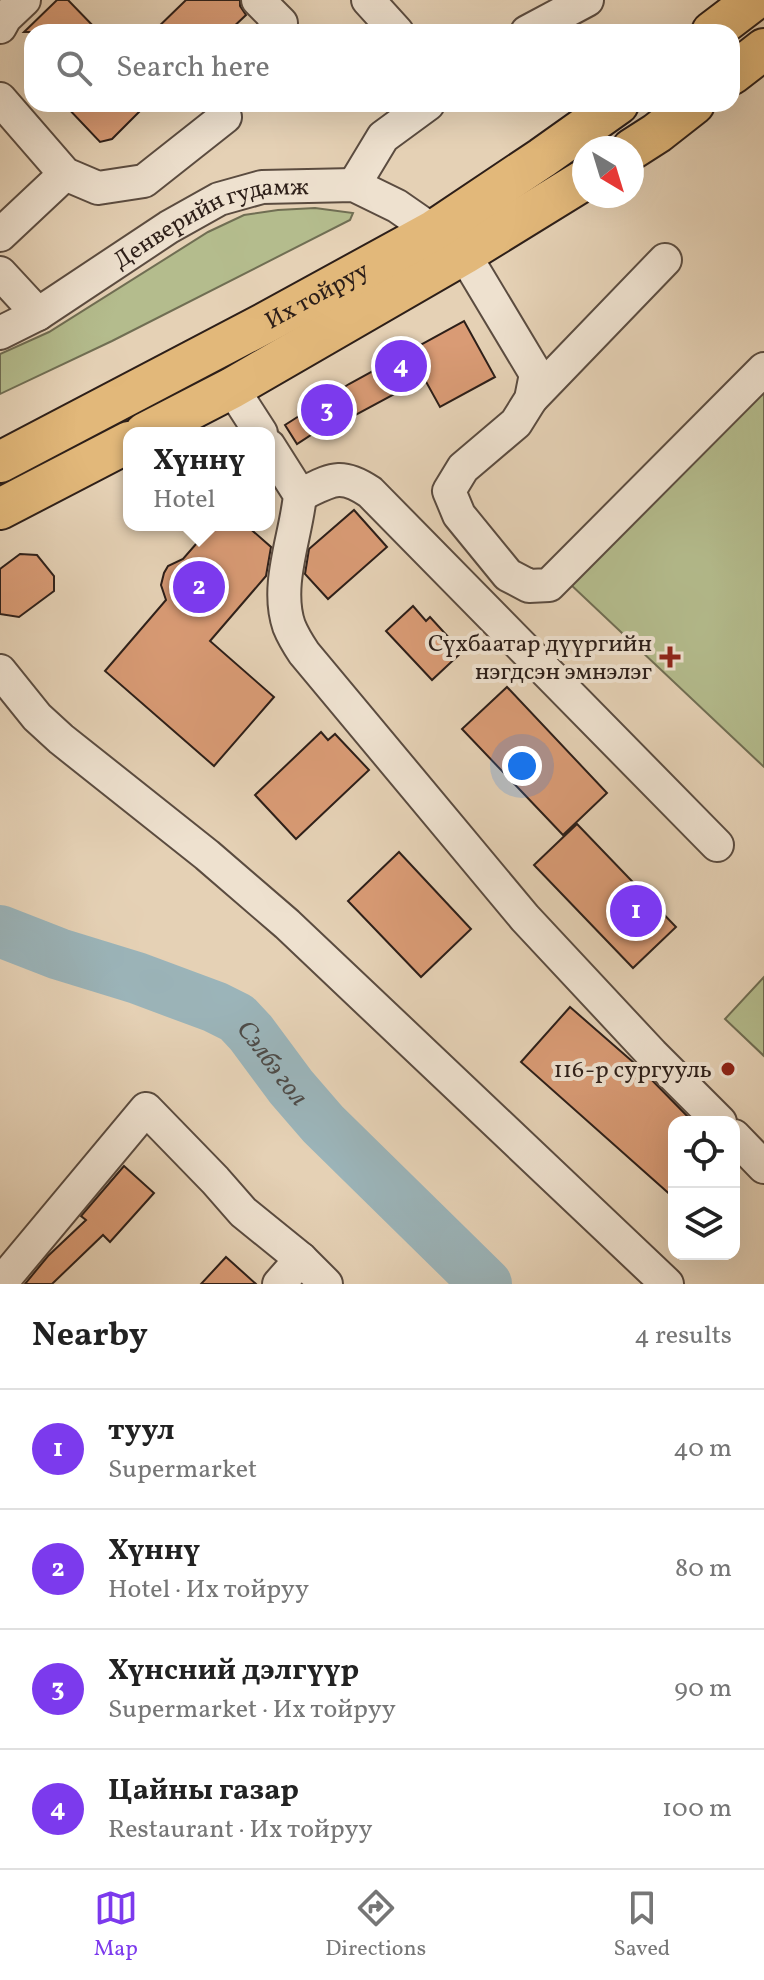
<!DOCTYPE html>
<meta charset="utf-8">
<style>
:root{--surface:#fff;--page:#f6f6f6;--text:#222;--muted:#767676;--line:#e0e0e0;--accent:#7c3aed}
body{margin:0;font-family:Vollkorn,serif;background:var(--page);color:var(--text)}
.controls{position:absolute;right:24px;bottom:24px;display:grid;overflow:hidden;border-radius:16px;box-shadow:0 8px 32px #0002}
.controls button{width:72px;height:72px;display:grid;place-items:center;padding:0;border:0;border-bottom:2px solid var(--line);background:var(--surface);color:var(--text);font:40px sans-serif}
.compass{position:absolute;left:572px;top:136px;width:72px;height:72px;border-radius:50%;background:var(--surface);box-shadow:0 8px 32px #0002;rotate:142deg}
.you{position:absolute;left:522px;top:766px;width:28px;height:28px;margin:-20px;border:6px solid #fff;border-radius:50%;background:#1a73e8;box-shadow:0 0 0 12px #1a73e833}
.badge{display:grid;place-items:center;width:52px;height:52px;border-radius:50%;background:var(--accent);color:#fff;font-size:26px;font-weight:700}
.pin{position:absolute;translate:-50% -50%;border:4px solid #fff;box-shadow:0 2px 8px #0006}
.popup{position:absolute;left:123px;top:427px;width:152px;height:104px;box-sizing:border-box;display:grid;place-content:center;border-radius:16px;background:var(--surface);filter:drop-shadow(0 2px 6px #0005);font-size:26px;white-space:nowrap;color:var(--muted)}
.popup b{font-size:30px;color:var(--text)}
.popup::after{content:'';position:absolute;left:50%;top:100%;margin-left:-16px;border:16px solid transparent;border-top-color:var(--surface)}
.list{margin:0;padding:0;list-style:none}
h2{display:flex;justify-content:space-between;align-items:center;height:104px;margin:0;padding:0 32px;font-size:34px}
h2 small{font-size:26px;font-weight:400;color:var(--muted)}
.list li{display:grid;grid-template-columns:52px 1fr auto;gap:24px;align-items:center;box-sizing:border-box;height:120px;padding:0 32px;border-top:2px solid var(--line)}
.list b{display:block;font-size:30px;white-space:nowrap}
.list p{margin:0;font-size:26px;white-space:nowrap;color:var(--muted)}
.list em{font-size:26px;font-style:normal;color:var(--muted)}
.icon{flex:none;width:44px;height:44px;fill:none;stroke:currentColor;stroke-width:2;stroke-linecap:round;stroke-linejoin:round}
.map{position:relative;flex:none;width:764px;height:1284px;overflow:hidden}
.search{position:absolute;background:var(--surface);box-shadow:0 8px 32px #0002;left:24px;right:24px;top:24px;height:88px;display:flex;align-items:center;gap:20px;box-sizing:border-box;padding:0 28px;border-radius:24px;color:var(--muted);font-size:30px}
.sheet{height:584px;background:var(--surface)}
nav{display:flex;justify-content:space-around;align-items:center;box-sizing:border-box;height:112px;border-top:2px solid var(--line);background:var(--surface);font-size:22px;color:var(--muted)}
nav a{display:grid;justify-items:center;gap:4px}
nav .on{color:var(--accent)}
.map>svg:first-child{display:block}
.green{fill:#b4bc8d;stroke:#706e53;stroke-width:2}
.lines{fill:none;stroke-linecap:round;stroke-linejoin:round}
.river{stroke:#9bb4b9;stroke-width:52}
.building{fill:#d99b75;stroke:#2d1f19;stroke-width:2}
.minor-casing{stroke:#5b4c40;stroke-width:36}
.major-casing{stroke:#2d1f19;stroke-width:44}
.minor{stroke:#eee1cf;stroke-width:32}
.major{stroke:#e2b87a;stroke-width:40}
.poi-dot{fill:#8f2418;stroke:#eee1cf;stroke-width:3}
.labels{text-anchor:middle;stroke-width:8;stroke-linejoin:round;paint-order:stroke}
.street-label{font-size:24px;fill:#2d1f19;stroke:#eee1cf}
.poi-label{font-size:24px;fill:#2d1f19;stroke:#eee1cf;text-anchor:end}
.water-label{font-size:26px;font-style:italic;fill:#4e4c49;stroke:#eee1cf}
</style>
<div class="map">
<svg width="764" height="1284" viewBox="0 0 764 1284">
<rect width="100%" height="100%" fill="#e5d1b5"/>
<filter id="stains"><feTurbulence type="fractalNoise" baseFrequency=".0025" numOctaves="4"/><feColorMatrix values="0 0 0 0 .2 0 0 0 0 .09 0 0 0 0 .02 0 0 0 .5 -.17"/></filter>
<radialGradient id="worn" r=".72"><stop offset=".6" stop-color="#630" stop-opacity="0"/><stop offset="1" stop-color="#630" stop-opacity=".3"/></radialGradient>
<path class="green" d="M315,208L353,213L350,220L112,341L0,394V354L49,332L208,232L244,215L278,210Z
M764,353V767L551,566Z
M764,977V1056L725,1019Z"/>
<g class="lines">
<path class="river" id="s1" d="M0,931L59,954L137,978L215,1007L237,1018L251,1033L291,1087L323,1124L486,1284"/>
</g>
<path class="building" d="M57,0H68L99,32H24Z
M186,0H240V6L246,15L228,32H153Z
M64,104H147L112,139L100,142Z
M464,321L495,377L440,407L424,378L337,425L334,420L297,444L285,425L349,384Z
M354,510L387,547L328,599L305,574L309,549Z
M204,525H246L271,547L266,576L210,641L274,697L214,766L105,671L166,600L161,585L164,573L168,566L183,559L203,536Z
M20,554L37,555L54,576V591L19,617L0,614V569Z
M413,606L426,621L430,617L462,652L432,680L386,631Z
M507,687L607,793L563,835L462,729Z
M321,732L328,740L335,734L369,770L296,839L255,795Z
M577,824L676,927L633,968L534,865Z
M399,852L471,929L421,977L348,901Z
M570,1007L641,1069L693,1122H674V1198L521,1062Z
M124,1166L154,1193L110,1242L103,1235L52,1284H25L48,1256L86,1220L81,1216Z
M226,1257L256,1284H201Z"/>
<g class="lines">
<g class="minor-casing">
<g id="minor">
<path d="M258,0L281,23L272,32"/>
<path d="M368,0L397,32"/>
<path d="M0,27L5,18L24,0"/>
<path d="M527,32L587,0"/>
<path d="M0,99L65,174L98,188L144,181L225,117L220,104"/>
<path d="M354,185L383,137L428,104"/>
<path d="M0,235L65,174"/>
<path d="M464,254L536,374L531,399L516,423L463,468L449,491L459,515L508,575L529,586L549,585L764,369"/>
<path d="M0,273L38,314"/>
<path id="s2" d="M0,333L38,314L169,227L219,199L262,187L354,185L397,206L433,231"/>
<path d="M232,388L261,433"/>
<path d="M531,399L665,260"/>
<path d="M269,446L300,495C296,537 275,585 289,626C293,636 298,644 304,653L525,918L652,1054L720,1122"/>
<path d="M300,495C330,481 339,471 370,492L717,845"/>
<path d="M0,671L37,717L61,739L207,855L287,924L667,1284"/>
<path d="M734,1136L764,1167"/>
<path d="M0,1284L146,1109L215,1180L243,1212L301,1259L326,1284"/>
<path d="M279,1284L301,1259"/>
</g>
</g>
<g class="major-casing">
<g id="major">
<path d="M712,32L754,0"/>
<path d="M732,74L764,49"/>
<path d="M632,149L657,133L694,104"/>
<path d="M145,433L232,388L464,254L584,180"/>
<path id="s3" d="M0,462L267,322L433,231L542,158L618,104"/>
<path d="M0,509L129,442"/>
</g>
</g>
<use href="#minor" class="minor"/>
<use href="#major" class="major"/>
</g>
<g class="poi-dot">
<path d="M666 645h8v8h8v8h-8v8h-8v-8h-8v-8h8z"/>
<circle cx="728" cy="1069" r="8"/>
</g>
<g class="labels">
<g class="street-label">
<text dy="8" stroke="none"><textPath href="#s2" startOffset="242">Денверийн гудамж</textPath></text>
<text dy="8" stroke="none"><textPath href="#s3" startOffset="358">Их тойруу</textPath></text>
</g>
<g class="poi-label">
<text x="652" y="651">Сүхбаатар дүүргийн<tspan x="652" dy="28">нэгдсэн эмнэлэг</tspan></text>
<text x="712" y="1077">116-р сургууль</text>
</g>
<g class="water-label">
<text dy="9" stroke="none"><textPath href="#s1" startOffset="310">Сэлбэ гол</textPath></text>
</g>
</g>
<rect width="100%" height="100%" filter="url(#stains)"/>
<rect width="100%" height="100%" fill="url(#worn)"/>
</svg>
<div class="controls">
<button><svg class="icon" aria-label="locate" viewBox="0 0 24 24"><circle cx="12" cy="12" r="6"/><path d="M12 2v4M12 18v4M2 12h4M18 12h4"/></svg></button>
<button><svg class="icon" aria-label="layers" viewBox="0 0 24 24"><path d="M12 4l9 5-9 5-9-5zM3 14l9 5 9-5"/></svg></button>
</div>
<svg class="compass" viewBox="-18 -18 36 36"><path d="M0-13l5 13h-10z" fill="#e53935"/><path d="M0 13l5-13h-10z" fill="#767676"/></svg>
<div class="you"></div>
<div class="pin badge" style="left:636px;top:911px">1</div>
<div class="pin badge" style="left:199px;top:587px">2</div>
<div class="popup"><b>Хүннү</b>Hotel</div>
<div class="pin badge" style="left:327px;top:410px">3</div>
<div class="pin badge" style="left:401px;top:366px">4</div>
<div class="search"><svg class="icon" aria-label="search" viewBox="0 0 24 24"><circle cx="10" cy="10" r="6"/><path d="M15 15l6 6"/></svg>Search here</div>
</div>
<section class="sheet">
<h2>Nearby<small>4 results</small></h2>
<ul class="list">
<li><span class="badge">1</span><div><b>туул</b><p>Supermarket</p></div><em>40 m</em></li>
<li><span class="badge">2</span><div><b>Хүннү</b><p>Hotel · Их тойруу</p></div><em>80 m</em></li>
<li><span class="badge">3</span><div><b>Хүнсний дэлгүүр</b><p>Supermarket · Их тойруу</p></div><em>90 m</em></li>
<li><span class="badge">4</span><div><b>Цайны газар</b><p>Restaurant · Их тойруу</p></div><em>100 m</em></li>
</ul>
</section>
<nav>
<a class="on"><svg class="icon" aria-label="map" viewBox="0 0 24 24"><path d="M3 6l6-2 6 2 6-2v14l-6 2-6-2-6 2zM9 4v14M15 6v14"/></svg>Map</a>
<a><svg class="icon" aria-label="directions" viewBox="0 0 24 24"><path d="M12 3l9 9-9 9-9-9zM9 14v-3h6M13 9l2 2-2 2"/></svg>Directions</a>
<a><svg class="icon" aria-label="saved" viewBox="0 0 24 24"><path d="M7 4h10v16l-5-4-5 4z"/></svg>Saved</a>
</nav>
